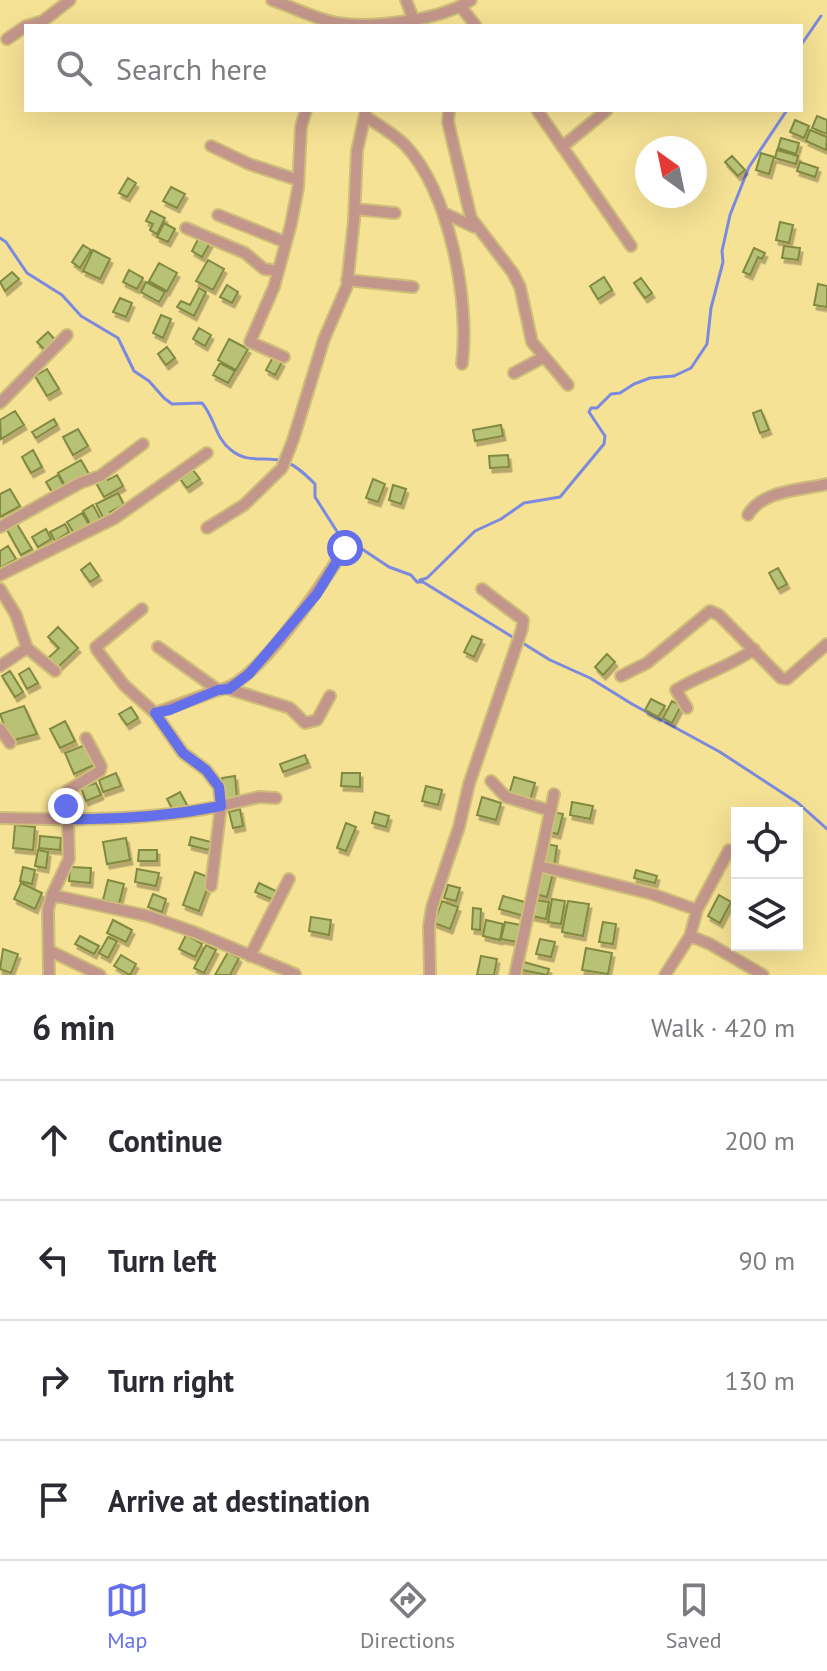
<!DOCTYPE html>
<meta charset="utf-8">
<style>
:root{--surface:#fff;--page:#f7f7f7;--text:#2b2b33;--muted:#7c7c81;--line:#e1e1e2;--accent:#6370e9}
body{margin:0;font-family:"PT Sans",sans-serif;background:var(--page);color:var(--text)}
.controls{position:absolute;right:24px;bottom:24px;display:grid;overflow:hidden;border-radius:0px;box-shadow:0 8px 32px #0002}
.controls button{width:72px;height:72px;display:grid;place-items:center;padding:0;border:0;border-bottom:2px solid var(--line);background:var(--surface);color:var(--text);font:40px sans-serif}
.compass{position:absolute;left:635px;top:136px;width:72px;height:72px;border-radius:50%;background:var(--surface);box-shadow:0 8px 32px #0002;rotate:327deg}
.stop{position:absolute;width:24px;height:24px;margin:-18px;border:6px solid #6370e9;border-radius:50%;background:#fff}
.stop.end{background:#6370e9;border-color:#fff;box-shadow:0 2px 8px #0008}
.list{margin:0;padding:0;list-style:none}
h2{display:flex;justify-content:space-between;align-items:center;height:104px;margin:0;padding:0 32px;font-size:34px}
h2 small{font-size:26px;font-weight:400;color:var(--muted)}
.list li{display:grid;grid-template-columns:52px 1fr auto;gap:24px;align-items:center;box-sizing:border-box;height:120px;padding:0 32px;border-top:2px solid var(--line)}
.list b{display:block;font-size:30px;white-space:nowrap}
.list em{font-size:26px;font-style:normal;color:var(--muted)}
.icon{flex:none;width:44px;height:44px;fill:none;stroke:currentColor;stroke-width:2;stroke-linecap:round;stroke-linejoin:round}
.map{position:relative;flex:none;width:827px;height:975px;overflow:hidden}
.search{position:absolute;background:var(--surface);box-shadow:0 8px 32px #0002;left:24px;right:24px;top:24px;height:88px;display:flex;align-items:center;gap:20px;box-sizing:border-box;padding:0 28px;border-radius:0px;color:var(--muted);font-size:30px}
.sheet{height:584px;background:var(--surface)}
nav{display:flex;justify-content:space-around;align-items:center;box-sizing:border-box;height:112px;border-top:2px solid var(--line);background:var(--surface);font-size:22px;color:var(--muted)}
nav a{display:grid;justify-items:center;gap:4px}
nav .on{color:var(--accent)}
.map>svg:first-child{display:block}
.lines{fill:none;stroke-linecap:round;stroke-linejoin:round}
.stream{stroke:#7b8ade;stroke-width:3}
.building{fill:#b8c277;stroke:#818a3f;stroke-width:2;filter:url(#shadow)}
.street-casing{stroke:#cfbe7a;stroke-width:14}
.street{stroke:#c3968b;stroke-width:10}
.route{stroke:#6370e9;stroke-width:10}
</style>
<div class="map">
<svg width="827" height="975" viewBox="0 0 827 975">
<defs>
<filter id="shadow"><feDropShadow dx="2.5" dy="4.5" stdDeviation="0" flood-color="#0004"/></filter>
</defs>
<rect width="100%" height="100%" fill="#f6e295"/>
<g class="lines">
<path class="stream" d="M801,45L821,16
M0,238L6,242L27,273L62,295L81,316L118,338L134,371L149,381L164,398L172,404L202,403C215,418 215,438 231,450C249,465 268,455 286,462C297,466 307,476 315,484V497L338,533L389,567L411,575L417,582H423L514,638
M420,580L427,578L475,531L501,519L524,503L560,497L604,444L605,436L589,412L591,408H597L611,394L620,393L634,384L650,378L674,376L691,368L707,344L711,308L723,262L722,251L730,215L749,167L787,110
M521,642L550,660L590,678L632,704L720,752L798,803L827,829"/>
</g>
<path class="building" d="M817,116L827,120V134L812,128Z
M795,120L809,126L804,138L790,132Z
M810,130L827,137L826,150L806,141Z
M781,138L799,143L796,154L778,148Z
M777,150L798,156L796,164L775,158Z
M761,153L774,157L769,174L756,170Z
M732,156L745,170L738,176L725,162Z
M800,162L818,168L815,177L797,171Z
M128,178L136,183L127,197L119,193Z
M171,187L185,194L177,208L163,201Z
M151,211L165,218L157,234L150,230L153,224L146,221Z
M780,222L793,225L789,243L776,240Z
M164,223L175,229L168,242L157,237Z
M199,237L210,243L202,257L192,251Z
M83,245L91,250L80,268L72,262Z
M784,246L800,248L798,260L782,258Z
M754,248L765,253L762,259L758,257L750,275L743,272Z
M93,250L110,259L100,279L83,271Z
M208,260L224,269L213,290L196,281Z
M159,263L177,273L167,291L149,281Z
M129,270L143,278L137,289L123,282Z
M12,272L19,279L5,291L0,282Z
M604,277L612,290L598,299L590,286Z
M641,278L652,293L645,298L634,283Z
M146,282L165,292L159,302L141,292Z
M818,284L827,286V307L814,305Z
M227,285L238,292L232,303L220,297Z
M199,288L206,292L194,316L177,307L181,301L190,305Z
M120,298L132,303L126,317L113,312Z
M161,315L171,319L163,338L153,333Z
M199,328L211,335L205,346L193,339Z
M48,332L59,344L48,353L37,342Z
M229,339L248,349L236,370L218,360Z
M167,347L175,358L166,365L158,354Z
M273,357L282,362L275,375L266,370Z
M220,363L235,371L228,383L213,375Z
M47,369L59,389L47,396L35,376Z
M761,410L769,430L760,433L753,413Z
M15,411L24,425L1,439L0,420Z
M54,419L57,425L36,438L32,432Z
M501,425L503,436L475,441L473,430Z
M78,429L88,446L73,455L63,437Z
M33,450L42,467L31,473L22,457Z
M508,455L509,467L490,468L489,456Z
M81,460L90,476L67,489L58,473Z
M193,470L200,479L187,488L180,479Z
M58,475L65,488L54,495L46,482Z
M105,475L108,480L117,475L123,486L104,497L95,481Z
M373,479L385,484L378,502L366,498Z
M393,485L406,489L401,504L389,500Z
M10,489L20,506L0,517V494Z
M118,493L124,505L110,512L112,517L105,521L96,504Z
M93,505L102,522L92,528L83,511Z
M82,513L90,526L75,535L67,522Z
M17,524L32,549L21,555L7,530Z
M65,524L69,532L55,541L50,532Z
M46,529L51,539L38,547L32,537Z
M8,546L16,559L0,568V551Z
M90,563L99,576L90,582L81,570Z
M778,568L787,584L778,589L769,573Z
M58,627L78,648L56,669L47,659L59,648L48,637Z
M472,636L482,640L474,657L464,652Z
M607,654L615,662L603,675L595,667Z
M29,668L38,683L27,689L19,674Z
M10,671L23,692L15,697L2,676Z
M651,699L665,706L658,717L645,710Z
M672,701L681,706L672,723L663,718Z
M24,706L37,734L10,741L0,714Z
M131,707L138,718L127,725L119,714Z
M65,721L75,741L60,748L50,729Z
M85,745L94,765L74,774L65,753Z
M305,755L308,763L283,772L280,764Z
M116,773L121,786L103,792L99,780Z
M342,773H360V787L341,786Z
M235,776L237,798L224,800L222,778Z
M514,777L535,783L529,804L508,798Z
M96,783L101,795L86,801L81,788Z
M426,786L442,790L438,805L422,801Z
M180,792L188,807L175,814L167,799Z
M482,797L501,803L496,820L477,815Z
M572,802L593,806L590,819L570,815Z
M240,809L243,826L233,828L229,812Z
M375,812L389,816L386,827L372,823Z
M553,812L563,814L558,834L548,832Z
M346,823L356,827L346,851L337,848Z
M15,825L35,827L33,850L13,848Z
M40,836L61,838L60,850L39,848Z
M191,837L211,842L209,850L189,845Z
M126,838L130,860L107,864L103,842Z
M546,844L557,846L554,867L543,866Z
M38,850L48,852L46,868L35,866Z
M139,850H157V861H138Z
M23,867L35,870L32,884L20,881Z
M70,867L91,868L90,883L69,881Z
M137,869L159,873L156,886L135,882Z
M541,870L553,873L547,897L535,894Z
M636,870L657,876L655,883L634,878Z
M195,872L211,878L199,911L183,905Z
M108,880L124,884L119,904L103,900Z
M21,883L42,893L35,909L14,899Z
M259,883L278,892L274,900L255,892Z
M448,885L460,888L456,901L444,898Z
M153,894L166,899L162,912L148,907Z
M719,895L731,902L720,923L708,916Z
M503,896L528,903L524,916L499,909Z
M552,899L565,901L561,924L548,922Z
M535,900L549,902L546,919L532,916Z
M442,901L458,907L450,929L434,923Z
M568,901L589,904L583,936L562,932Z
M473,908L481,909L480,930L472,929Z
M311,917L331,920L329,935L309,931Z
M113,920L132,930L126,942L107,933Z
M486,920L503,924L500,940L483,936Z
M505,922L521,925L517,942L501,939Z
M603,922L616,924L613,944L599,942Z
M186,935L202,944L195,957L179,949Z
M80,936L99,946L94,954L75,944Z
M108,937L117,941L108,958L99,953Z
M540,939L555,942L551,957L536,954Z
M206,945L216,950L204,973L194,968Z
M586,948L612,953L608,974L582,970Z
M3,949L18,954L11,973L0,969Z
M228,952L239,958L230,975H215Z
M121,955L136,964L130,975L114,966Z
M481,956L497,959L494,975H477Z
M520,961L549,969L547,975L517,969Z"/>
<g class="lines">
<g class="street-casing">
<path id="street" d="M272,0C293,7 315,19 337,23C373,29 441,20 471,0
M406,0L413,18
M461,7L476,26
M27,26L43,21L70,0
M7,39L26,26
M449,110L448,122L471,218L513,273L520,287L532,342L568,385
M537,110L631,246
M365,116C378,125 394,134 405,145C450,193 470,302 462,364
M211,146L249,164L298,180
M562,147L607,110
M355,209L395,213
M444,213L474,227
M218,215L285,242
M186,228L245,253L264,269L278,271
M347,280L413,287
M284,357L250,342L274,287L291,224L298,188L301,127L306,110
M514,373L544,357
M0,403L67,335
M748,515C762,490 802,490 827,484
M0,527L80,483L100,476L143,444
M207,528L244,505L282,468L293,440L324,339L347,286L354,220L357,151L366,110
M0,575L115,518L207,453
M0,589L16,615L27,648L0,666
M158,647L218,690
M27,648L55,671
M621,676L647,663L710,611L719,615L781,678L787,679L827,644
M229,689L290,708L305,723L317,720L330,696
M687,708L676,690C701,674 730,667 754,649
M155,713L218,690C255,687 325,580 345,548
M0,729L10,743
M491,781L506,797L551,811
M0,818C75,820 148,821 221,806L219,787L206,770L183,753L155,713L124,685L97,650L96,647L142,609
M539,866L652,894L697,910
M211,886L221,806L259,797L276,798
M52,895L148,916L194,932L295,974
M690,936L697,910L729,850
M50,951L100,975
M250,956L289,879
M49,975L48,910L52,895L69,859L67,791L100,771L101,766L86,738
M430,975L429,926L432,907L459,827L469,784L522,629L523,620L482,589
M515,975L554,794
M665,975L690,936L710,944L763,975"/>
</g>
<use href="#street" class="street"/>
</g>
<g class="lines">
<path class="route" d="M66,806L67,819C119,820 170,816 221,806L219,787L206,770L183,753L155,713L170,710L218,690L229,689L249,674L317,594L345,548"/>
</g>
</svg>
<div class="controls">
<button><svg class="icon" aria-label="locate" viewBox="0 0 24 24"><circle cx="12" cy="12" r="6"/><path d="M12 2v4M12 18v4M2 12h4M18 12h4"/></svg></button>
<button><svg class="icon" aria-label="layers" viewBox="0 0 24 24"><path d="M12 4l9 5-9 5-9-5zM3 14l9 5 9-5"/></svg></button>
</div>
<svg class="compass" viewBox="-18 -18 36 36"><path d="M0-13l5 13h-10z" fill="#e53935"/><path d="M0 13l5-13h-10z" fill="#7c7c81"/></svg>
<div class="stop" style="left:345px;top:548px"></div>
<div class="stop end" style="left:66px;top:806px"></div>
<div class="search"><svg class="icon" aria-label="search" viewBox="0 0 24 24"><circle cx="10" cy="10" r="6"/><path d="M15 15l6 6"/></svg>Search here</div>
</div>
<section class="sheet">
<h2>6 min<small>Walk · 420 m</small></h2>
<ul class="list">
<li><svg class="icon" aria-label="ahead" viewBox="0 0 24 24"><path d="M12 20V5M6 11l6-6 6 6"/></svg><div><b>Continue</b></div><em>200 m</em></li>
<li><svg class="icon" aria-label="left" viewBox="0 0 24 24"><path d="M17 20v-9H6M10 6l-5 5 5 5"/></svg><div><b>Turn left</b></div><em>90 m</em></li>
<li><svg class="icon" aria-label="right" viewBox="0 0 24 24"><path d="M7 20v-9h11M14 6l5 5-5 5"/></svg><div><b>Turn right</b></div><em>130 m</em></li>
<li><svg class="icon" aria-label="arrive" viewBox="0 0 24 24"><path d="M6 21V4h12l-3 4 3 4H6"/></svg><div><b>Arrive at destination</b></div></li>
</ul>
</section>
<nav>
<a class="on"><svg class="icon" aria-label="map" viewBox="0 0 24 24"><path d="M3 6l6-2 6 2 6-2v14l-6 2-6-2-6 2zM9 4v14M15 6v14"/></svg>Map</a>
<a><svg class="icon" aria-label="directions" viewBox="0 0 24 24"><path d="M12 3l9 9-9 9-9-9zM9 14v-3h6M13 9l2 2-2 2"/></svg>Directions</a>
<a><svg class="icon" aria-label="saved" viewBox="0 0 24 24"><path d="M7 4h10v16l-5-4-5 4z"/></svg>Saved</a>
</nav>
